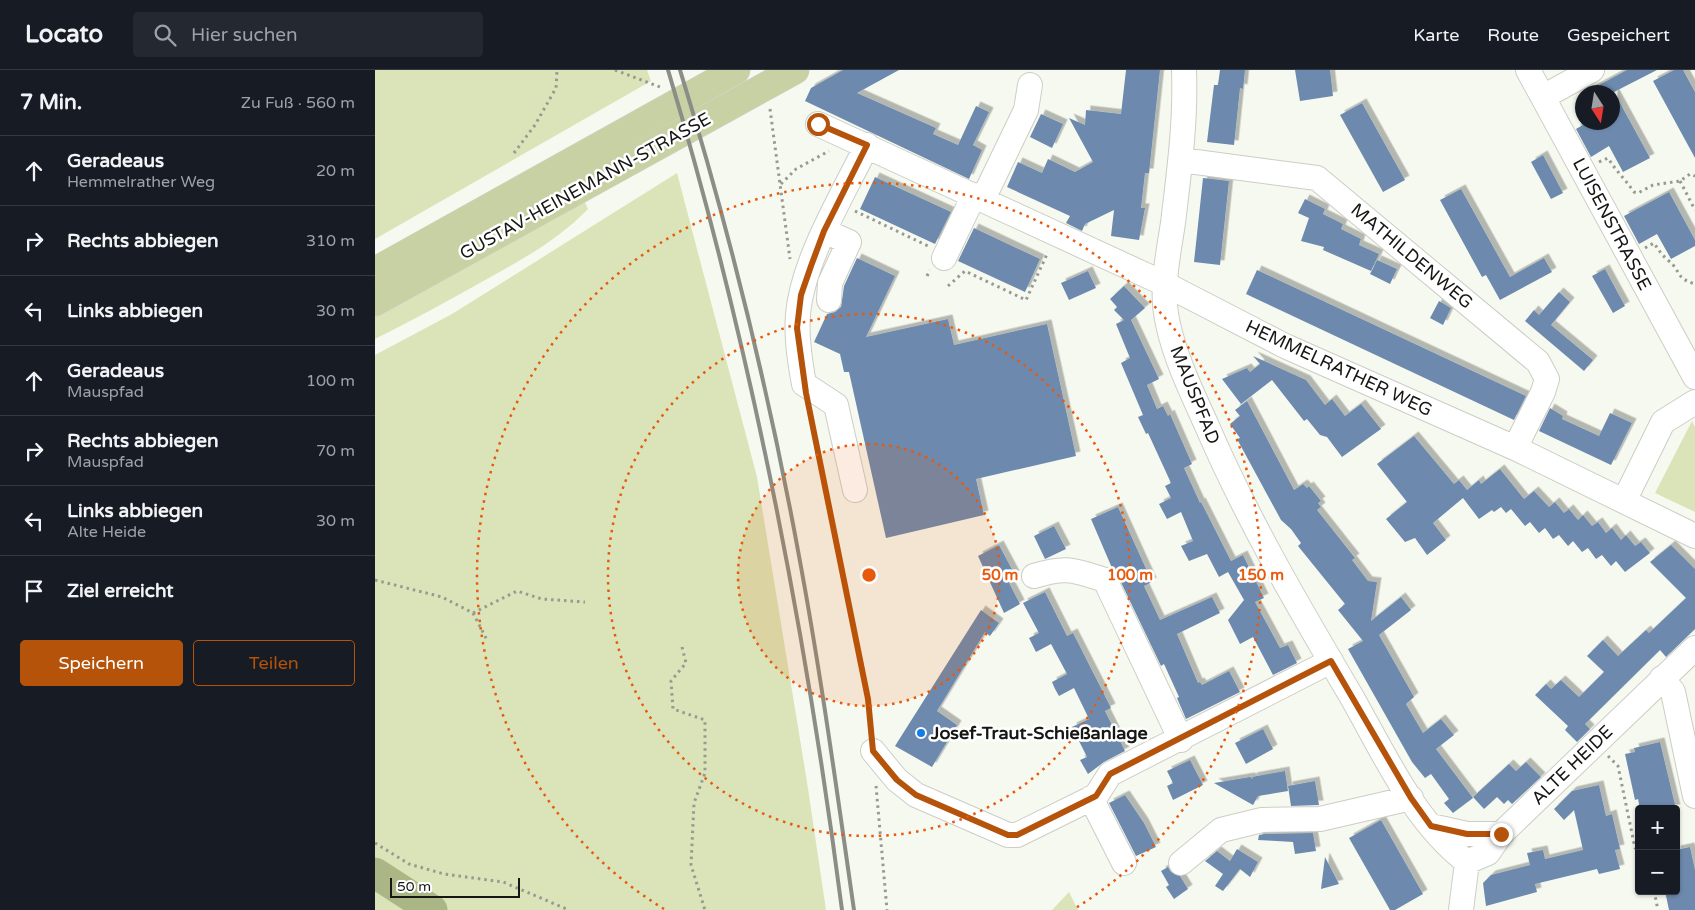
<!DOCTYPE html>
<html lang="de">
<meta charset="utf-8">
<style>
:root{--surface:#171b24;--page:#242831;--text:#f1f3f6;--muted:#9ea1a6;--line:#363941;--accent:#b45309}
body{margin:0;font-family:"Varela Round",sans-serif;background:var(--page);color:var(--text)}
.controls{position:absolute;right:15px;bottom:15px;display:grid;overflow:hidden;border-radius:5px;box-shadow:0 1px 4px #0004}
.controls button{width:45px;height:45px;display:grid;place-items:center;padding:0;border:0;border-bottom:1px solid var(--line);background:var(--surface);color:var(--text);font:25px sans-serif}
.compass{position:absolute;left:1200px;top:15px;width:45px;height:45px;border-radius:50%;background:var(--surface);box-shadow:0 1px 4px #0004;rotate:168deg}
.scale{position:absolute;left:15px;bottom:12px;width:130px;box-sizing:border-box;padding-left:5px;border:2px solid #161714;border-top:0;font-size:14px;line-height:18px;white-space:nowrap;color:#161714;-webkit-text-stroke:4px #fff;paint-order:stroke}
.stop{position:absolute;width:15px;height:15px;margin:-11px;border:4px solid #b45309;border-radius:50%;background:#fff}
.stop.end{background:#b45309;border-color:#fff;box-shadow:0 1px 5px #0008}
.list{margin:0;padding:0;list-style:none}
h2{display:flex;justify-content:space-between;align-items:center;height:65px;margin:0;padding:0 20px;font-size:21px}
h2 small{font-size:16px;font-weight:400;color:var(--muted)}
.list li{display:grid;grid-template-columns:32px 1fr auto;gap:15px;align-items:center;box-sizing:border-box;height:70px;padding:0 20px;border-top:1px solid var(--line)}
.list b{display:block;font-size:19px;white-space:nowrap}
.list p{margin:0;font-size:16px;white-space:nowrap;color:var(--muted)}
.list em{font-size:16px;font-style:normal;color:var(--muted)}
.actions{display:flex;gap:10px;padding:15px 20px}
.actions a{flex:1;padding:11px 0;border:1px solid var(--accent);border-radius:5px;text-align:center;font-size:18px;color:var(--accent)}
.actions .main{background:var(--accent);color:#fff}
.icon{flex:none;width:28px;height:28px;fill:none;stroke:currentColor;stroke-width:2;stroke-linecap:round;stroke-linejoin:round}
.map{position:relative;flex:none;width:1320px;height:840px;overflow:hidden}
header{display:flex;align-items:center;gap:30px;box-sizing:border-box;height:70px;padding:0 25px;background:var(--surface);border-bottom:1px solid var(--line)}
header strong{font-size:24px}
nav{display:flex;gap:28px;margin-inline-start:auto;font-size:18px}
.search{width:350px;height:45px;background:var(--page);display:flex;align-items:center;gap:12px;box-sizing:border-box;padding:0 18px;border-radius:5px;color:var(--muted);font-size:19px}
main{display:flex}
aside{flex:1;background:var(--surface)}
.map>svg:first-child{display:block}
.green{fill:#dae4b8}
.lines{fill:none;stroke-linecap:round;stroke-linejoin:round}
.river{stroke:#abb687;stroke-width:31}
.building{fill:#6d8aae;filter:url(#shadow)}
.minor-casing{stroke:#cccec5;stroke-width:26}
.major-casing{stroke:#d5d5d5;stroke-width:29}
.path{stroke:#979992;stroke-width:3;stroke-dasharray:2.5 4;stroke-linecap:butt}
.minor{stroke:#fff;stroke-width:24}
.major{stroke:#c8d1a3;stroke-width:28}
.rail{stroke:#8b8d86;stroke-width:4}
.route{stroke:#b45309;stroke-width:6}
.ring{fill:none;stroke:#e8590c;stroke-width:2.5;stroke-dasharray:2.5 5}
.poi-dot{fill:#117ee5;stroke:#fff;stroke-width:2}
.labels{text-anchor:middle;stroke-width:5;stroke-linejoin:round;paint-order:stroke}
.street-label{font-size:18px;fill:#161714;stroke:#fff}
.poi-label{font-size:18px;font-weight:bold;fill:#161714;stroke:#fff;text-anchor:start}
.centre{fill:#e8590c;stroke:#fff;stroke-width:2.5}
.ring-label{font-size:15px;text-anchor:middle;font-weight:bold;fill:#e8590c;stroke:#fff;stroke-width:5;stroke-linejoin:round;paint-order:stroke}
</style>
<header>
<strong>Locato</strong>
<div class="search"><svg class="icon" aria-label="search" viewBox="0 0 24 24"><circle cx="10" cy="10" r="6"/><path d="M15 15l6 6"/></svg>Hier suchen</div>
<nav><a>Karte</a><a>Route</a><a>Gespeichert</a></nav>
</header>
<main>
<aside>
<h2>7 Min.<small>Zu Fuß · 560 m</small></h2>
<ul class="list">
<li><svg class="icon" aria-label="ahead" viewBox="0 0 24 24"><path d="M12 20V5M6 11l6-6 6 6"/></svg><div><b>Geradeaus</b><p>Hemmelrather Weg</p></div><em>20 m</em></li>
<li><svg class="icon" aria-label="right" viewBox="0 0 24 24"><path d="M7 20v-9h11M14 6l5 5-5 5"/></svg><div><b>Rechts abbiegen</b></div><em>310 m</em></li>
<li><svg class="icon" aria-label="left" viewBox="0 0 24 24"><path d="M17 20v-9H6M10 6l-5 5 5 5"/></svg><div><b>Links abbiegen</b></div><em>30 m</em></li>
<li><svg class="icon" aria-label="ahead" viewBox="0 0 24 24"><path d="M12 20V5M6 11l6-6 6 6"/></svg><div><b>Geradeaus</b><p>Mauspfad</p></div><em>100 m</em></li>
<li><svg class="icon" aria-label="right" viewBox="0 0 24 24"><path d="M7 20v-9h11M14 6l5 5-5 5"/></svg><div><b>Rechts abbiegen</b><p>Mauspfad</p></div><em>70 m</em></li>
<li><svg class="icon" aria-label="left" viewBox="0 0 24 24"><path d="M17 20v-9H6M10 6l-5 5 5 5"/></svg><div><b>Links abbiegen</b><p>Alte Heide</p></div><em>30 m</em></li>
<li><svg class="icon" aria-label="arrive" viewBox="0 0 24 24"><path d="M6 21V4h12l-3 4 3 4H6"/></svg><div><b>Ziel erreicht</b></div></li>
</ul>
<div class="actions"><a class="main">Speichern</a><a>Teilen</a></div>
</aside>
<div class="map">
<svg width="1320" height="840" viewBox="0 0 1320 840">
<defs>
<filter id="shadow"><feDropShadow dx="4.5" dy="-4.5" stdDeviation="0" flood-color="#0004"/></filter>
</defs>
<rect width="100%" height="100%" fill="#f6f9ef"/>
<path class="green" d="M0,0H272L276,11L0,169Z
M302,103L382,407L432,712L451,840H0V285L77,244Z
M209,130L213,139C184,169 148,189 112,209C75,230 38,250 0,269V245Z
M1317,351L1320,357V442L1280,423Z
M694,822L703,840H677Z"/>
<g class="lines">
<path class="river" d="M0,803L57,840"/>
</g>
<path class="building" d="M468,0H524L482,23L561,58L558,64L583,75L601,36L614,42L598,75L607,80L594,109L430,31L436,18Z
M751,0H785L774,103H770L766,138H770L764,170L736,166L739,140L710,154L707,161L691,153L695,146L632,117L643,92L667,103L673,89L700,102L718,92L694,48L710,55L711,40L746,44Z
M845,0H870L868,19L865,18L859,75L832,72L839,15H843Z
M920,0H955L958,26L925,31Z
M1252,0H1282L1239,22L1275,88L1248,102L1234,76L1216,87L1201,59L1213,52H1238V22H1211Z
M1299,0H1308L1320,22V88L1278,11Z
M987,33L1030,110L1008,122L965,45Z
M666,44L688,54L677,78L655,67Z
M1168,85L1188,123L1176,129L1156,92Z
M500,107L576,142L560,174L485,139Z
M828,108L854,111L845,195L819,192Z
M1086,119L1135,207L1169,188L1177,202L1125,230L1111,205L1107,207L1065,130Z
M1294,122L1320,170V176L1296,189L1282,164L1264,174L1249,146Z
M930,129L950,139L948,144L968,154L966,159L986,169L984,175L1004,184L996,201L948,180L949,177L926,171L934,148L923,143Z
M599,158L665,189L650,222L583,191Z
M482,188L520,206L491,267L573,249L579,275L672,254L701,386L601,409L609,445L511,468L474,302H469L465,284L439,272L452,244L460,242L466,237L469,216Z
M1002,190L1022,199L1015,214L995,204Z
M1230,199L1250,236L1238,243L1217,206Z
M882,200L1151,326L1139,350L871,224Z
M713,201L721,218L694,230L686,213Z
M749,216L770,238L756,250L784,309L772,315L782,339L788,336L793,346L795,344L817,394L809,398L825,433L826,432L856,491L868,485L889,528L880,532L905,578L913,575L922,593L898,605L878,567L865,574L853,550L869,530L853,502L844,507L832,484L814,491L806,476L818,471L806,442L792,449L784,434L796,428L790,416L796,413L773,363L771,364L763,347L768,345L746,293L755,288L741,254L749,250L739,240L742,237L735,229Z
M1184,222L1195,232L1176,255L1218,290L1209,301L1150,251L1159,240L1164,245Z
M1064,231L1076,238L1068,255L1055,248Z
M878,286L931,310L950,335L957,329L970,346L986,334L1006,359L967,387L952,367L945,365L932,349L929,351L897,310L866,334L847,309L872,298L875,302L885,294Z
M872,331L919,420L928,414L932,418L934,416L946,431L943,433L946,437L942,440L980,488L977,490L993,511L1002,512L996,551L1026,527L1036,540L1004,565L1039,627L1031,634L1048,663L1066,649L1079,665L1061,679L1098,728L1078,743L1069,733L1074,729L1056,704L1050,708L1037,692L973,579L988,571L963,540L970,534L923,476L926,473L916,459L906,450L862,369L865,368L855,354L865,346L860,340Z
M1175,338L1188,346L1187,349L1224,366L1235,343L1257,353L1236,395L1164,361Z
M1039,366L1079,414L1084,410L1092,420L1104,410L1106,414L1125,399L1149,429L1159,421L1174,437L1180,432L1189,443L1194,439L1203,450L1208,445L1217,456L1223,452L1231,463L1237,458L1246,470L1251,465L1260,476L1266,472L1275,483L1250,502L1241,491L1236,496L1227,485L1221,489L1213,478L1207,482L1198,471L1193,476L1184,465L1178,469L1170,458L1164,463L1155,452L1150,456L1136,439L1131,443L1126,437L1119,442L1117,440L1104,449L1088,428L1058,453L1071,470L1052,485L1040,468L1030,472L1011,449L1032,432L1002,394Z
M743,437L777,512L769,516L785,550L837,527L845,543L802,564L823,613L825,612L827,615L854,601L865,622L811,649L802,628L804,627L789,594L786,596L742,504L737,498L716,449Z
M679,456L691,479L670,489L659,466Z
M624,475L640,505L632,509L645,534L629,543L603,486Z
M1296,475L1320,499V559L1291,587L1285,580L1210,654L1215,659L1202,672L1190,660L1193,656L1160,625L1171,614L1176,619L1186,610L1204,627L1229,602L1212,586L1228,570L1243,586L1271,560L1274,563L1311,528L1275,492Z
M670,522L692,566L698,563L728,622L736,638L730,641L750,681L729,692L713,704L705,690L712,687L697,657L714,649L699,618L684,626L680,619L677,612L692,604L676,574L661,582L654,568L664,563L648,533Z
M606,540L624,553L615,566L610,562L562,641L582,655L557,697L520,676Z
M888,659L898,679L871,694L860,673Z
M1285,672L1301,739H1265L1263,729L1260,730L1250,684L1260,682L1259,678Z
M815,690L828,715L798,730L792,716L798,713L792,701Z
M1151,692L1166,707L1137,734L1133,730L1129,734L1122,727L1109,739L1098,727L1134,694L1141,701Z
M910,701L913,721L883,726L878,735L839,713L875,707L878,709L877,707Z
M940,711L944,735L916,736L913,716Z
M1224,715L1231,746L1237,744L1245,779L1240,780L1245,799L1224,804L1222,799L1160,814L1162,822L1111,836L1108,813L1116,805L1155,795L1152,783L1168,780L1170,789L1208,780L1199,740L1189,750L1179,739L1197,721Z
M750,725L769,753L781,777L761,786L734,733Z
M1006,750L1048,824L1020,840H1015L974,768Z
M938,763L941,781L920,784L918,772L883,770L884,765L889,764Z
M1315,777L1320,800V840H1294L1290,821H1301V780Z
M862,779L883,792L875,807L865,799L848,821L840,816L848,804L830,791L842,781L855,791Z
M950,787L964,814L946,819Z
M793,797L796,802L805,806L813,819L799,829L791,817L794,815L786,801Z"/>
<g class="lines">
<g class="minor-casing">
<path id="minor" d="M809,0C811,52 804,102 798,153C793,186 785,221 793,254C800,288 818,325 832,356C872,449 923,536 975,624C1008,681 1038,751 1092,792L1113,783L1126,764
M1153,0L1320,307
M1168,27L1217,0
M443,54L790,214L910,276L1140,378L1320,466
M806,90L942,108L1163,292L1172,309L1168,322L1140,378
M608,129L651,40L655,15
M449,161L474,172L455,213L454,230
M569,188L599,125
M480,420L461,335L429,314C425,292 421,268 423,245C427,191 468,125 492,75
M1249,431L1288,352L1320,332
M659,506C692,496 698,500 730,510L806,670
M1287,608L1298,622L1320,726
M498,681L522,710L541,725L633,765H642L721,726L735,704L956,591
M716,728L749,793
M1056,756L1092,764H1126L1320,578
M806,793L846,760L887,750L945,749L1036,728
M1086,840L1092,792"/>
</g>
<g class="major-casing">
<path id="major" d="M0,201L361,0
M0,232L420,0"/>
</g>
<path class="path" d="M240,0L285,17
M395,39L415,189
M139,83L160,55L181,18L182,0
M1224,92L1233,88C1241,101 1250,109 1259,122L1263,123L1278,115L1305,111L1315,104L1320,106
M1305,111L1320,140
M406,114L421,99L454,81
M480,141L553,176
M1270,178L1279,173C1284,181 1287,185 1294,191C1306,201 1300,208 1320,214
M552,206L555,200
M573,216L590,201L651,230L673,182
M435,342L493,629L496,662
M0,510L67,527L98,543L142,521L167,529L210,532
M98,543L112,570
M307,577L311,593L296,611L298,639L330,650V703L319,733L316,795L330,840
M1233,686L1243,696L1260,778H1264
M501,716L512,840
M0,773L34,794L69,804L128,812L194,840
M1279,821L1283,840"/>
<use href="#minor" class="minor"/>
<use href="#major" class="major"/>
<path class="rail" d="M293,0C376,277 430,554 467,840
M305,0C354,159 394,322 424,486C446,604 462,722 479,840"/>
</g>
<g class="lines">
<path class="route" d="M443,54L492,75L449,161L436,196L426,225L422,258L431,323L493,629L498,681L522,710L541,725L633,765H642L721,726L735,704L956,591L1036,728L1056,756L1092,764H1126"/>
</g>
<circle cx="494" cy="505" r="131" fill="#e8590c" fill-opacity=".12"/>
<g class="ring">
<circle cx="494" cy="505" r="131"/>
<circle cx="494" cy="505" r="261"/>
<path d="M289 839A392 392 0 1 1 699 839"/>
</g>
<circle class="poi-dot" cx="546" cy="663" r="5"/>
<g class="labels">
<g class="street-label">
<text transform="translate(210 116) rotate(-29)" y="6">GUSTAV-HEINEMANN-STRASSE</text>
<text transform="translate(1237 154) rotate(62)" y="6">LUISENSTRASSE</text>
<text transform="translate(1037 186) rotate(40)" y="6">MATHILDENWEG</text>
<text transform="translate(964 298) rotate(25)" y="6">HEMMELRATHER WEG</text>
<text transform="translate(820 325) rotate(68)" y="6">MAUSPFAD</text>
<text transform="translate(1197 695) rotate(-44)" y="6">ALTE HEIDE</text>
</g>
<g class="poi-label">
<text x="556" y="669">Josef-Traut-Schießanlage</text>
</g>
</g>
<circle cx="494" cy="505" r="8" class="centre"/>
<g class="ring-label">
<text x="625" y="510">50 m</text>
<text x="755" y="510">100 m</text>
<text x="886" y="510">150 m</text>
</g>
</svg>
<div class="controls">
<button>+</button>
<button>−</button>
</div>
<svg class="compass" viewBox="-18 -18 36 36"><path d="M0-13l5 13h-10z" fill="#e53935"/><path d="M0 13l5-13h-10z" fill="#9ea1a6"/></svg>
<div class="scale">50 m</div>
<div class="stop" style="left:443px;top:54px"></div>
<div class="stop end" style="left:1126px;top:764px"></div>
</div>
</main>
